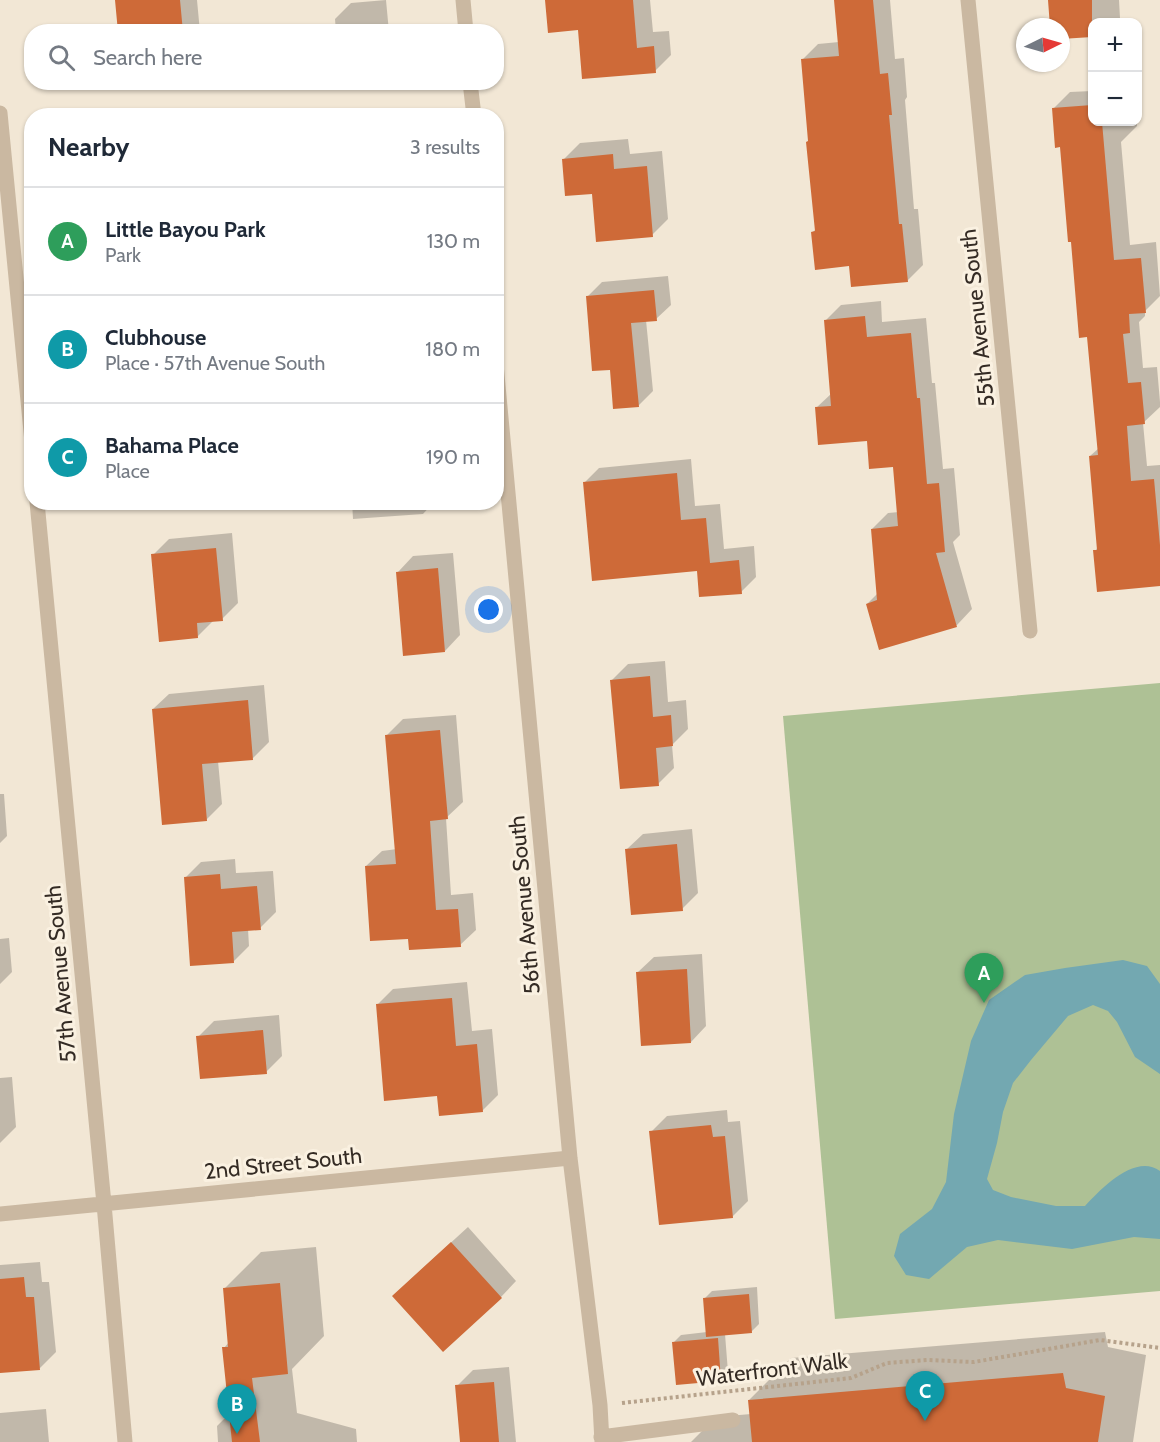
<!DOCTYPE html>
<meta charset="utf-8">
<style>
:root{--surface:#fff;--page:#f6f6f7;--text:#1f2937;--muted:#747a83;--line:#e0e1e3;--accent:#111827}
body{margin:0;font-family:Cabin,sans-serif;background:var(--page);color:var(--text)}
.controls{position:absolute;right:18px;top:18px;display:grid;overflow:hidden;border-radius:12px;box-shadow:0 2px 4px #0004}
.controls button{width:54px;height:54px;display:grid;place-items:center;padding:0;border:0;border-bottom:2px solid var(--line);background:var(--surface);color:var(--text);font:30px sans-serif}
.compass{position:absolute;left:1016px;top:18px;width:54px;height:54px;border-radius:50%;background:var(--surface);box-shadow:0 2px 4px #0004;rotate:85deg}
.you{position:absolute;left:489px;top:610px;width:21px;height:21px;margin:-15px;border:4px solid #fff;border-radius:50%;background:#1a73e8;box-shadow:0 0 0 9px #1a73e833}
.badge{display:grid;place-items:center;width:39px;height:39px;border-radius:50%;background:var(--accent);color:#fff;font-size:20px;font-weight:700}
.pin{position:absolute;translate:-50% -50px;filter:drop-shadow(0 2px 3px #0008)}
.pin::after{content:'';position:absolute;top:32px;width:21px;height:18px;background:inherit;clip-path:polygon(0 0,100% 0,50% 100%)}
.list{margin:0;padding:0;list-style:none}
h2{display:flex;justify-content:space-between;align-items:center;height:78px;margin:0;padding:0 24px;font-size:26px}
h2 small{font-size:20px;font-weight:400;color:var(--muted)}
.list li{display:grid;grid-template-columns:39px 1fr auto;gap:18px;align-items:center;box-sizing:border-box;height:108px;padding:0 24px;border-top:2px solid var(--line)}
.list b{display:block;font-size:22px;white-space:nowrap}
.list p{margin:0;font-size:20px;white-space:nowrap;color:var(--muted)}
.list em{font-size:20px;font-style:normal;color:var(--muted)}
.icon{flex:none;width:33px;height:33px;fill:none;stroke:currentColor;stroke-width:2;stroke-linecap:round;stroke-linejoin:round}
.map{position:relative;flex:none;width:1160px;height:1442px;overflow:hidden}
.search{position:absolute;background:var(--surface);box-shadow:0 2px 4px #0004;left:24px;top:24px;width:480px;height:66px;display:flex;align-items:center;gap:15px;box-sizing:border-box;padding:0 21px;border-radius:24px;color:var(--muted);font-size:22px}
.panel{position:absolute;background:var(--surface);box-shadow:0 2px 4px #0004;left:24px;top:108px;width:480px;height:402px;border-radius:24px}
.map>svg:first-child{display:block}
.green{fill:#aec195}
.water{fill:#73a8b1}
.shadow{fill:#0003}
.building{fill:#ce6a38}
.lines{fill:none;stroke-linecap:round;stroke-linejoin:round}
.path{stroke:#b6a28b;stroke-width:4;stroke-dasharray:3 3;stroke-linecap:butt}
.minor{stroke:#cab8a1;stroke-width:15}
.labels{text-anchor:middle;stroke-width:6;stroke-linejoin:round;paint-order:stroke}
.street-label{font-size:22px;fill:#342b24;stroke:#faf1e1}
</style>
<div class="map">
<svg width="1160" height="1442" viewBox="0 0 1160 1442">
<rect width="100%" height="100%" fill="#f2e7d5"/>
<path class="green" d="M1160,683V1291L835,1319L783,716Z"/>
<path class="water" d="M1123,960L1147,966L1160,984V1074L1135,1057L1117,1022L1108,1011L1093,1005L1068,1016L1031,1060L1013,1083L1003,1112L997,1143L987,1179L993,1190L1011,1197L1056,1206H1085C1101,1189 1135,1153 1160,1171V1239L1134,1237L1072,1249L998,1240L967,1247L929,1279L906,1275L894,1256L900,1234L932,1209L946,1182L954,1114L971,1041L989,1000L1025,975L1065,968Z"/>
<path class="shadow" d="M116,0H197L200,32H119Z
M386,0L389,32H336L335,19L351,3Z
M547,0H650L653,32L669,31L671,55L655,71L579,28Z
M836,0H890L895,59L904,58L907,97L905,100L914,209H918L923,265L907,281L813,232L816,229L803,59L818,44L839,42Z
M1049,0H1119L1120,18L1116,22H1092V35L1061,38V27H1052Z
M1092,91V122H1137V126L1121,142L1130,245L1156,242L1160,296L1145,311V316L1139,322L1143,368L1157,367L1160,402V407L1143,423L1147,466L1160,465V589V585L1095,551L1098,547L1090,456L1099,448L1089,335L1072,240L1061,146L1054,108L1070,92Z
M628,139L630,154L662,151L668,219L652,235L593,192L564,159L580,143Z
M668,276L671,305L656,319L646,320L653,391L638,406L587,297L602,282Z
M881,301L882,322L926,318L932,383H935L943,469L954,468L960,535L953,542L972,609L957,625L880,648L867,604L878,593L872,529L888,513L899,512L895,465L868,439L816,408L832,393L825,321L841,305Z
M691,459L695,506L720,504L724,549L754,546L756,577L741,592L698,570L584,483L599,468Z
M352,502H434L423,514L353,519Z
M232,533L238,603L222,619L213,621L197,637L153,555L169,539Z
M453,553L460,635L445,651L398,572L413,556Z
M665,661L668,702L686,700L688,729L672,745L674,768L658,784L612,680L628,664Z
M264,685L269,742L253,758L218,761L222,804L206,820L153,709L169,694Z
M456,715L463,802L446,818L451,895L473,893L476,930L460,945L410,937L366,866L382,851L397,849L387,735L403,719Z
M0,794H4L7,836L0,843Z
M692,829L698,893L682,909L627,849L643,834Z
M235,859L236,873L273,871L276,912L260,928L248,929L249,946L233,962L185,878L201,862Z
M9,938L12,972L0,984V939Z
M702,954L706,1026L691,1042L638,972L654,957Z
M467,982L472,1031L492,1029L498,1095L482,1111L438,1095L377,1005L393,989Z
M279,1015L282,1056L266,1072L198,1037L214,1021Z
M12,1077L16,1127L0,1143V1078Z
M727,1110L728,1122L740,1121L748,1201L732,1217L651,1132L667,1116Z
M468,1227L516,1281L501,1297L410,1280Z
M316,1247L324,1336L292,1369L297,1413L356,1429L357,1442H218L217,1426L230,1413L224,1348L229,1342L224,1289L261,1252Z
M40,1262L42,1282H49L56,1352L40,1368L0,1372V1265Z
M757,1287L759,1324L752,1331L725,1334L728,1372L721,1380L673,1343L681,1335L707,1332L704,1299L712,1291Z
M1105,1332L1108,1347L1146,1355L1133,1442H691L716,1417L751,1414L749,1400L791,1358Z
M509,1367L516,1442H462L457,1386L473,1370Z
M46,1409L49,1442H0V1413Z"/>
<path class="building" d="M115,0H180L183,32H118Z
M545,0H633L637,48L654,46L656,73L582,79L578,30L548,33Z
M834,0H873L880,74L888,73L892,115H889L899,224H902L908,282L851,287L849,266L815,270L811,232L815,231L806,142L808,141L801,59L839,56Z
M1048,0H1092V37L1061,39V27H1050Z
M1092,105V122H1102L1114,260L1141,258L1146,313L1129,314L1130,333L1123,334L1128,383L1141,382L1145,424L1127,426L1131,481L1154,479L1160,545V586L1097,592L1093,550H1097L1089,456L1098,455L1087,337L1079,338L1071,242H1068L1060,147L1055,148L1052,108Z
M613,154L614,169L647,166L653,237L596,242L592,194L565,196L562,159Z
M654,290L657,321L631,323L639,407L613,409L610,370L592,371L586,296Z
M865,316L867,337L911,333L917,398H920L927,484L939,483L945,552L936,553L957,627L879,650L866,604L877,600L871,529L898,526L893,467L869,469L867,441L818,445L815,407L831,406L824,320Z
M677,473L681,520L706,518L710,563L739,560L742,594L699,597L697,571L592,581L583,482Z
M216,548L223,621L197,623L198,638L159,642L151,554Z
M438,568L445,652L403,656L396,572Z
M650,676L653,717L671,715L673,746L656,748L659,786L620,789L610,680Z
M248,700L253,760L202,764L207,821L162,825L152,709Z
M440,730L448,819L430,821L436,910L458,909L461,947L409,950L408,939L370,941L365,866L396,864L385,735Z
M677,844L683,911L631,915L625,849Z
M220,874L221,889L257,886L261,930L232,932L234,963L190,966L184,877Z
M687,969L691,1043L641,1046L636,972Z
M452,998L456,1046L477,1044L483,1112L439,1116L437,1096L384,1101L376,1004Z
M263,1030L267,1074L200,1079L196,1036Z
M711,1125L713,1137L725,1136L733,1218L659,1225L649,1131Z
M451,1242L502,1298L443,1352L392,1296Z
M24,1277L26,1297H34L40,1370L0,1373V1279Z
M280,1283L288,1374L252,1378L260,1442H232L222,1347H228L223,1288Z
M749,1294L752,1333L706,1337L703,1298Z
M718,1338L721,1381L676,1385L672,1342Z
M1063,1373L1066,1388L1105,1396L1098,1442H752L748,1400Z
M494,1382L499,1442H460L455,1385Z"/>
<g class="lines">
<path class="path" d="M622,1403L851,1378L887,1363L927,1360L974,1362L1100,1340L1160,1348"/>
<path class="minor" d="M463,0L466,32
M968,0L1030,631
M470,82L474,116
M0,113L32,442
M496,364L570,1158L600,1405L602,1442
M37,502L104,1204L125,1442
M0,1214L570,1158
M601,1437L733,1420"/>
</g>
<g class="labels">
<g class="street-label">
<text transform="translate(977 318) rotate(-96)" y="8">55th Avenue South</text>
<text transform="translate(524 905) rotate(-95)" y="8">56th Avenue South</text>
<text transform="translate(60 974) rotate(-95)" y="8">57th Avenue South</text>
<text transform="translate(283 1163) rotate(-6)" y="8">2nd Street South</text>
<text transform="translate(772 1369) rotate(-7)" y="8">Waterfront Walk</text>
</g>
</g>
</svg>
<div class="controls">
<button>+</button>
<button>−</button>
</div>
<svg class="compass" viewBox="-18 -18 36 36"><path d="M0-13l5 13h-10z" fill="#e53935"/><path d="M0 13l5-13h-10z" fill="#747a83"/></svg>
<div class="you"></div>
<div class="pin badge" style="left:984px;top:1003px;background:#2e9e5b">A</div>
<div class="pin badge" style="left:237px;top:1434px;background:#0f9aa8">B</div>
<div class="pin badge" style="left:925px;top:1421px;background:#0f9aa8">C</div>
<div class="search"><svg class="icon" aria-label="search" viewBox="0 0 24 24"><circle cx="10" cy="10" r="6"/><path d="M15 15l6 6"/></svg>Search here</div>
<section class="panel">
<h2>Nearby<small>3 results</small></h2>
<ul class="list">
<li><span class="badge" style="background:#2e9e5b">A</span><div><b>Little Bayou Park</b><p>Park</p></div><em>130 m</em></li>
<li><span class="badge" style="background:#0f9aa8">B</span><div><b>Clubhouse</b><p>Place · 57th Avenue South</p></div><em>180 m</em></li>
<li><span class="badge" style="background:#0f9aa8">C</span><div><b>Bahama Place</b><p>Place</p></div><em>190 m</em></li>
</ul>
</section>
</div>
